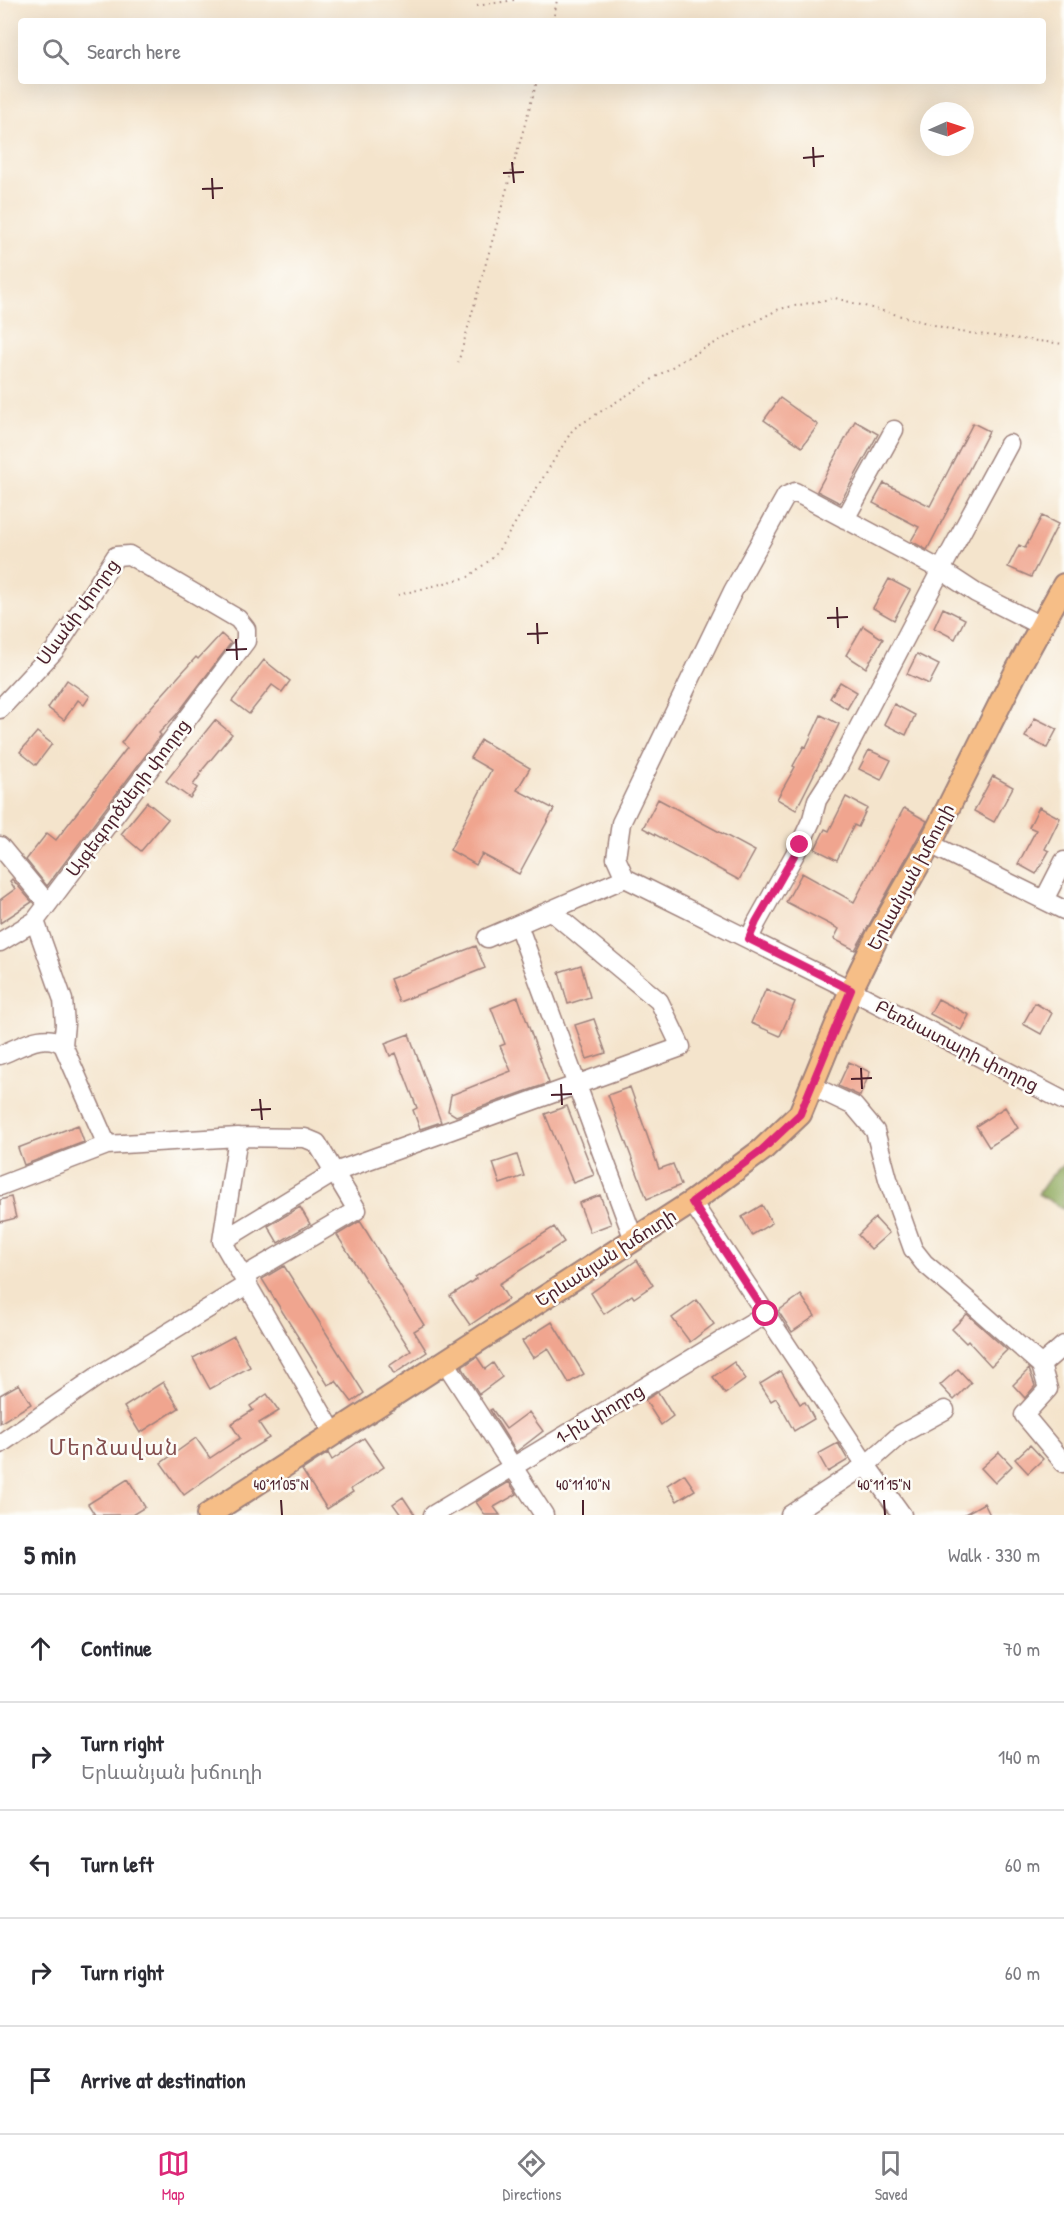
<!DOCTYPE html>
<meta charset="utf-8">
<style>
:root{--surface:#fff;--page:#f7f7f7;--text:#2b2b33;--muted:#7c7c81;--line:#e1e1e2;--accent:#db2777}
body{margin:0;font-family:"Patrick Hand","Noto Sans Armenian",sans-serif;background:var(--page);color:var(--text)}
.compass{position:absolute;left:920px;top:102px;width:54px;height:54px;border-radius:50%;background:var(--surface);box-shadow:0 6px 24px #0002;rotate:87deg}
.stop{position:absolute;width:18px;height:18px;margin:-14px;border:4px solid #db2777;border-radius:50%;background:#fff}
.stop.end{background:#db2777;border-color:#fff;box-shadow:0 2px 6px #0008}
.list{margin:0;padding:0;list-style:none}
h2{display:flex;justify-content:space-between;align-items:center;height:78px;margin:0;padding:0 24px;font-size:26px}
h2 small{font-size:20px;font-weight:400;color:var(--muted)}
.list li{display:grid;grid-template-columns:39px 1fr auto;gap:18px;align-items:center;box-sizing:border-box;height:108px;padding:0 24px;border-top:2px solid var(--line)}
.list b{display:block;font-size:22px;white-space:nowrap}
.list p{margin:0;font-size:20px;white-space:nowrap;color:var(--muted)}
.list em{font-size:20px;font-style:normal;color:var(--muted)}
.icon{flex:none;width:33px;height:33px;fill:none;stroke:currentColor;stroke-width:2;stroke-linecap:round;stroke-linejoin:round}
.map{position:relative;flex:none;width:1064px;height:1515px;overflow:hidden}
.search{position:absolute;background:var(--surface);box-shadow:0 6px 24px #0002;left:18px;right:18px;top:18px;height:66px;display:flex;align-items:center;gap:15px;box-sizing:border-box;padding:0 21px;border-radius:6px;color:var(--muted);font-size:22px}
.sheet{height:618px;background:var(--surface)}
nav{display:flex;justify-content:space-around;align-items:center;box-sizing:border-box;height:84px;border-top:2px solid var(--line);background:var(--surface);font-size:16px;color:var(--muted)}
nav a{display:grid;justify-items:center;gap:3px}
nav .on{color:var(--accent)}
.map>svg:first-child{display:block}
.forest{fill:#8ca75a;stroke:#6b6342;stroke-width:1.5}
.building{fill:#f0a58f}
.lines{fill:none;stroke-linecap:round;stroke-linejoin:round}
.minor-casing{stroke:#9f827c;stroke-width:21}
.major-casing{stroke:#9f827c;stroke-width:26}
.path{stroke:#9f827c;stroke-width:2;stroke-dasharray:1.5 4.5;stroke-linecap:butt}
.minor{stroke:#fff;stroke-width:18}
.major{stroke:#f6be87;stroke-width:22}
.route{stroke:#db2777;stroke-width:8}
.ticks{fill:none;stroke:#4a1f2b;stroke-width:2}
.labels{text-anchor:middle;stroke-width:5;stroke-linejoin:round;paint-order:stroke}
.street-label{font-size:18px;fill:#4a1f2b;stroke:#fdfcf7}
.quarter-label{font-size:21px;letter-spacing:1.5px;fill:#844e4e;stroke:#fdfcf7}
.ticks-label{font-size:15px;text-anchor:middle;fill:#4a1f2b;stroke:#fdfcf7;stroke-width:5;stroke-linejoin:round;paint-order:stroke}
</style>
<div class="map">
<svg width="1064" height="1515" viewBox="0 0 1064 1515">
<rect width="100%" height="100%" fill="#fdfcf7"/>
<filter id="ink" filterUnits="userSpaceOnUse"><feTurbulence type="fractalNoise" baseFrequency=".0167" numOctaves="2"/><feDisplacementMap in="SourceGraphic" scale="12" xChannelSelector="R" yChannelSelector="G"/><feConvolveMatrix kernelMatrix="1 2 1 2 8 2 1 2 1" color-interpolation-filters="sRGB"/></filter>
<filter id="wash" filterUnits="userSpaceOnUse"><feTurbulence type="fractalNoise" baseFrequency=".008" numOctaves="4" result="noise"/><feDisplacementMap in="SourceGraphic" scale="24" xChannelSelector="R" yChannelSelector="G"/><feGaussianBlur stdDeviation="1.35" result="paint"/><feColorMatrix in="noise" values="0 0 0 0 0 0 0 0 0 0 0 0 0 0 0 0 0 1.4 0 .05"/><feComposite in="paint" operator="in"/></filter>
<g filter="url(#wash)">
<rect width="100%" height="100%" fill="#f4e4cc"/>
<path class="forest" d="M1064,1164V1209L1038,1194L1050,1177Z"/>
<g id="blocks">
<path class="building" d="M780,398L818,425L802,447L764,420Z
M855,421L878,434L840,503L817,491Z
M973,423L989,431L927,550L911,541L919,527L873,503L884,483L930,506Z
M1042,516L1058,524L1031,577L1008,567L1019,545L1025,548Z
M889,579L910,590L894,620L873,608Z
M943,608L965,619L955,639L934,628Z
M863,626L883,639L866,668L846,655Z
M221,634L231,643L178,713L159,733L161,735L47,886L26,860L47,833L56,840L127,748L121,743L135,725L196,657L198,659Z
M917,654L939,665L929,684L907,674Z
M264,660L290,681L282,692L272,685L249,714L232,701Z
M67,680L90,696L84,705L78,700L64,720L48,708Z
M840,682L857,692L847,709L830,698Z
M894,704L915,715L906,735L884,724Z
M821,715L839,724L796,810L777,799L795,767L793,766L804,746L806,747Z
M1035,718L1057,729L1047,748L1025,737Z
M215,720L232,734L199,774L200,775L193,785L197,788L190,798L166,781Z
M37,732L52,744L36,765L20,752Z
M481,740L530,768L517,790L554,809L519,874L482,854L476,865L450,850L491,770L470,758Z
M869,750L891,760L881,780L859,769Z
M993,776L1013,787L994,822L974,811Z
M846,797L867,808L858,827L854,825L837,860L815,849L825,829L829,831Z
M658,799L755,851L739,880L643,828Z
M147,802L168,819L141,851L121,834Z
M1039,807L1060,818L1045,849L1049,851L1036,874L1018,864L1036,830L1029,827Z
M904,808L927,821L855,950L834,939L839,929L786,902L802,873L854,902Z
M12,879L32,902L0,923V900L15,889L10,881Z
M476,946L485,968L399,1002L390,979Z
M581,965L590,997L568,1004L559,972Z
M766,989L795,1002L780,1036L751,1023Z
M518,997L549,1083L456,1116L448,1111L451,1095L511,1071L500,1046L505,1044L491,1008Z
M938,999L969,1015L961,1030L930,1014Z
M1035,1003L1052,1013L1041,1034L1023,1024Z
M594,1019L606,1053L587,1059L575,1025Z
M409,1034L441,1122L420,1129L413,1110L417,1108L396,1053L390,1056L385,1043Z
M849,1062L870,1072L860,1096L838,1086Z
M630,1087L659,1169L673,1164L681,1185L647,1199L608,1095Z
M567,1106L594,1175L573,1183L545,1114Z
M1005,1107L1018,1128L989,1147L976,1126Z
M78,1125L84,1142L24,1165L18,1148Z
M517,1155L524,1176L500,1184L493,1163Z
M600,1195L611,1224L590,1232L579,1203Z
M11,1197L16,1218L0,1222V1200Z
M762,1205L772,1223L752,1235L742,1217Z
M300,1207L310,1224L278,1243L268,1226Z
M875,1218L889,1233L871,1249L858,1235Z
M360,1221L424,1325L414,1331L427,1352L394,1374L389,1366L411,1351L337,1235Z
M554,1227L564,1242L499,1284L508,1299L470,1325L450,1296L476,1279L475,1277Z
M637,1260L653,1285L634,1298L632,1295L604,1314L591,1293Z
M284,1266L364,1393L352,1402L336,1381L328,1385L262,1279Z
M801,1295L815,1316L792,1332L778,1311Z
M697,1300L714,1324L690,1342L672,1318Z
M967,1314L1007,1350L991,1366L968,1341L966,1343L952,1329Z
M552,1322L584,1374L569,1383L548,1348L533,1358L522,1341Z
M234,1336L250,1367L210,1389L193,1358Z
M477,1357L485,1369L493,1363L502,1377L479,1394L462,1367Z
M734,1362L746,1379L725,1394L713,1377Z
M958,1369L971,1383L954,1400L940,1385Z
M1029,1369L1035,1386L1025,1398L1013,1385Z
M781,1371L800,1404L805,1402L814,1419L794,1431L776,1398L771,1401L760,1384Z
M163,1382L179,1408L140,1433L124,1407Z
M19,1384L31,1404L0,1423V1395Z
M658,1392L673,1416L661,1425L645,1400Z
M267,1394L279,1411L259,1423L269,1438L230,1462L184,1495L161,1463L196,1438L210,1458L240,1438L231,1424L253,1410L250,1406Z
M492,1409L506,1429L529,1412L543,1431L516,1452L490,1410Z
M364,1438L384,1467L351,1489L353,1492L327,1509L302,1470L328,1453L332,1460Z
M838,1443L848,1460L828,1472L818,1454Z
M1030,1445L1043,1459L1028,1473L1015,1459Z
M999,1452L1012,1466L995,1483L981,1468Z
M684,1474L695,1490L677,1501L667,1485Z
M128,1479L145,1507L132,1515H95L88,1504Z
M509,1482L517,1494L494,1507L500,1515H485L476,1502Z
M403,1497L415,1515H401L393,1504Z
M984,1503L990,1515H963Z"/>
</g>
</g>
<g filter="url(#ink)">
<use href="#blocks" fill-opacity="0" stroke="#9f827c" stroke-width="1.5"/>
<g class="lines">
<g class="minor-casing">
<path id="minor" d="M845,519L894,430
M0,709L55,650L116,556L129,555L238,619L246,629V641L35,921L0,942
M930,844L1064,910
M0,846L48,904
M625,878L616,858L621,823L733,591L786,496L795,492L941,570L976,593L1041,626
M1044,900L1064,861
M35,921L63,1000L65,1024L63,1045
M518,925L634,1240
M487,938L625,878L851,990L1064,1101
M749,939L757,922L800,845L812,819L817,800L838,767L941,570L1009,444
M0,1055C19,1048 45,1030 63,1045L107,1145
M812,1086L854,1106L875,1131L888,1179L913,1249L924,1263L971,1303L1041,1365
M238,1137L222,1241L334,1434
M0,1186L107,1145L238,1137L305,1138L317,1143L357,1210L243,1277
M692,1202L866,1465L902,1515
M222,1241L335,1172L681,1047L659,1001L551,911
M1064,1345L1041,1365L1048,1389L1024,1415L1064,1463
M445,1362L544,1515
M0,1444L101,1374L248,1284
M433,1515L766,1314
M790,1515L866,1465L901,1434L945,1410"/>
</g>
<g class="major-casing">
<path id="major" d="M208,1515L692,1202L762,1150L800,1114L851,990L877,937L930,844L1016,672L1064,585"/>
</g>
<path class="path" d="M477,6L514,0
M553,21L557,0
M458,363L537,81
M398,595L468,577L495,556L573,429L683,360L779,309L835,298L960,332L1064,344"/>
<use href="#minor" class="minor"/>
<use href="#major" class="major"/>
</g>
</g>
<g class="lines" filter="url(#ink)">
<path class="route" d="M766,1314L692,1202L762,1150L800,1114L851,990L749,939L756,922L800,845"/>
</g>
<path class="ticks" d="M813,147L814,167M803,158L824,156M512,162L514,183M503,173L524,172M212,178L213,199M202,189L223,188M837,607L838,628M827,618L848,617M537,623L538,644M527,634L548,633M236,639L237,660M226,650L247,649M861,1068L862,1089M851,1079L872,1078M561,1084L562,1105M551,1095L572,1094M260,1099L262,1120M251,1110L271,1109M281,1500L282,1515M583,1500V1515M884,1500L885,1515"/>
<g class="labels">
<g class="street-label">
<text transform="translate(78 612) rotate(-54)" y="6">Սևանի փողոց</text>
<text transform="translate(128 798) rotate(-53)" y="6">Այգեգործների փողոց</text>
<text transform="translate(911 877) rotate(-62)" y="6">Երևանյան խճուղի</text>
<text transform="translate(957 1046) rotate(27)" y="6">Բեռնատարի փողոց</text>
<text transform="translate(606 1258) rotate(-33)" y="6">Երևանյան խճուղի</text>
<text transform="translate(600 1414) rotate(-31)" y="6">1-ին փողոց</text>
</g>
<g class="quarter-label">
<text x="114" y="1455">Մերձավան</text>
</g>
</g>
<g class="ticks-label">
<text x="281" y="1490">40°11'05"N</text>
<text x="583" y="1490">40°11'10"N</text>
<text x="884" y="1490">40°11'15"N</text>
</g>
</svg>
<svg class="compass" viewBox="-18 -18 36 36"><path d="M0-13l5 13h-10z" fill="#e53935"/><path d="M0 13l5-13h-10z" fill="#7c7c81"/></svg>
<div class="stop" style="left:766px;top:1314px"></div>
<div class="stop end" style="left:800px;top:845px"></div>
<div class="search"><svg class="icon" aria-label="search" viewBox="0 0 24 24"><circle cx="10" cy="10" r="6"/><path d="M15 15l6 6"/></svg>Search here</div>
</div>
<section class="sheet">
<h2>5 min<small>Walk · 330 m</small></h2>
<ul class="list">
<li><svg class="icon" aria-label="ahead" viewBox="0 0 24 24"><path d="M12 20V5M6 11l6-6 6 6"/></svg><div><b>Continue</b></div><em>70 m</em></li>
<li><svg class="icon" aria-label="right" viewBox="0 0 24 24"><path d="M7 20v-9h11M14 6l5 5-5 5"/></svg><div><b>Turn right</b><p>Երևանյան խճուղի</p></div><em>140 m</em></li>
<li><svg class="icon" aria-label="left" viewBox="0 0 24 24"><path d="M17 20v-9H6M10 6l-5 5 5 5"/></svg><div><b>Turn left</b></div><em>60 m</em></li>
<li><svg class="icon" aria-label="right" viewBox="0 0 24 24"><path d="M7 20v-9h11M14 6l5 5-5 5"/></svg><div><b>Turn right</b></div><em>60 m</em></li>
<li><svg class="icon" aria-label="arrive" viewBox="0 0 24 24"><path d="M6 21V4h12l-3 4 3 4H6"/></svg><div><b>Arrive at destination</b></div></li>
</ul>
</section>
<nav>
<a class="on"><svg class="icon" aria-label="map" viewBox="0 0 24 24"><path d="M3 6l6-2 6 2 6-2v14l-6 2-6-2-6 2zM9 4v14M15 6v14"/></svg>Map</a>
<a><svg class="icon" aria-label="directions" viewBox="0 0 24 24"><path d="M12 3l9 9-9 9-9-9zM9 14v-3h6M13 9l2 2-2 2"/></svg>Directions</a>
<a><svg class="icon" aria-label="saved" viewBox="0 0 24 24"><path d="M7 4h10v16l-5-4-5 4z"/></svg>Saved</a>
</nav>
